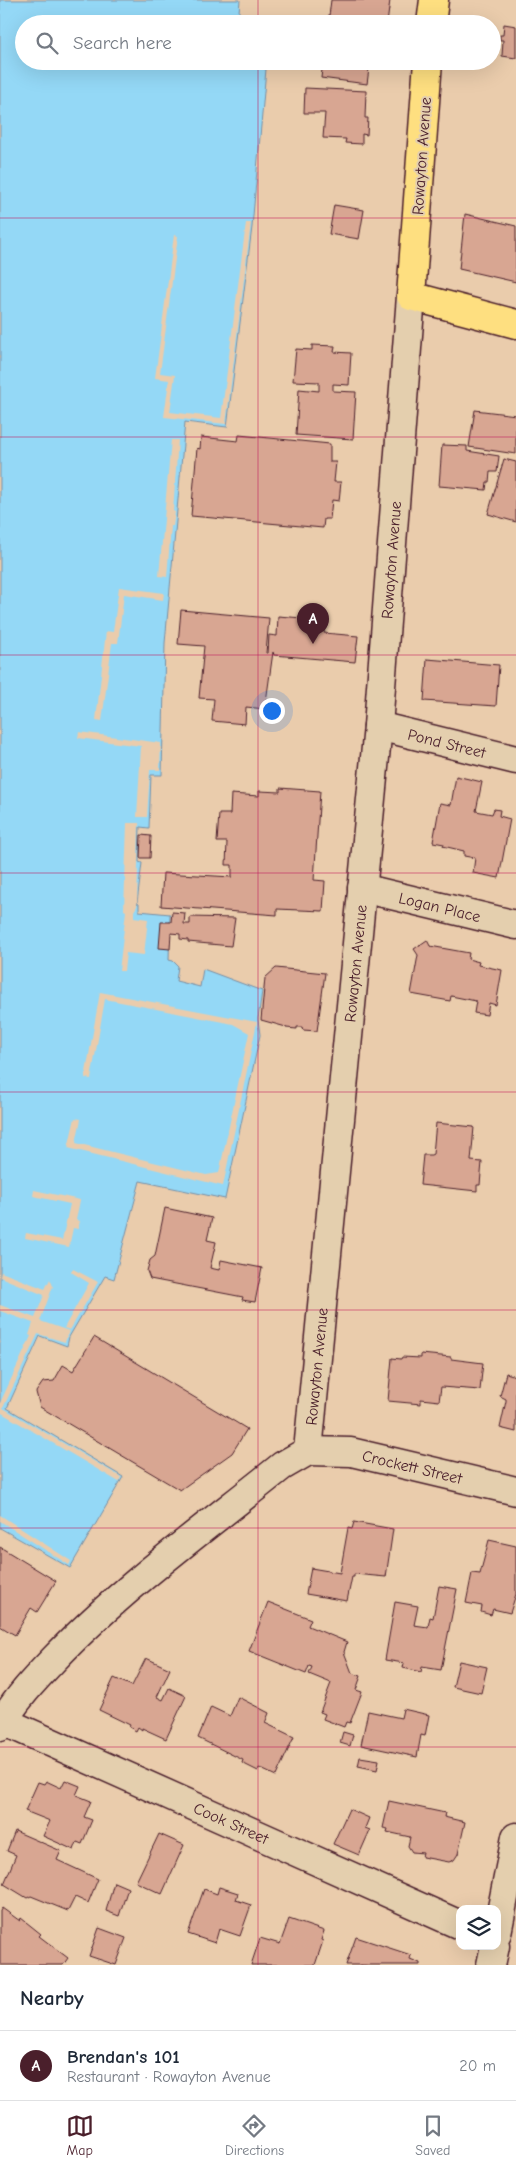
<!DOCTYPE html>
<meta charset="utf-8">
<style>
:root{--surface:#fff;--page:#f6f6f7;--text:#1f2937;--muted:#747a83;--line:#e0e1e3;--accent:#4a1f2b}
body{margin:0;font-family:"Comic Neue",sans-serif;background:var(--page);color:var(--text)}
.controls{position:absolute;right:15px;bottom:15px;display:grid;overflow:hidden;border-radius:10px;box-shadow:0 5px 20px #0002}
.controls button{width:45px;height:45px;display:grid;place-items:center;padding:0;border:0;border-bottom:1px solid var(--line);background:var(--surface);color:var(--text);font:25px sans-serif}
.you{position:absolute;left:271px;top:710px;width:18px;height:18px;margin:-12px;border:4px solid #fff;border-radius:50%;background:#1a73e8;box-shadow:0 0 0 8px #1a73e833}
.badge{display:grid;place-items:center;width:32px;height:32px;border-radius:50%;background:var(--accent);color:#fff;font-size:16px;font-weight:700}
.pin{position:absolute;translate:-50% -41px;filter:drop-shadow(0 1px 2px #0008)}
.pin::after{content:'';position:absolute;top:26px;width:18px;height:15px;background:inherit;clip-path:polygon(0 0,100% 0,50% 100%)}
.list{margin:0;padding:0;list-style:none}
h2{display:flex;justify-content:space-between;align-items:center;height:65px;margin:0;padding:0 20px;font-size:21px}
h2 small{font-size:16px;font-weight:400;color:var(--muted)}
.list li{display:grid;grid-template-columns:32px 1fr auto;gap:15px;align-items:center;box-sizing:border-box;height:70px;padding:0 20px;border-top:1px solid var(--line)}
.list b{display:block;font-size:19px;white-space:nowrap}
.list p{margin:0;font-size:16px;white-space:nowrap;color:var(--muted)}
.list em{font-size:16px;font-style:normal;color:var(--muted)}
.icon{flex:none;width:28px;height:28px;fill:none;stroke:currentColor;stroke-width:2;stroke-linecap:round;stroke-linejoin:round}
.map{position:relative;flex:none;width:516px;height:1965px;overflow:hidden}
.search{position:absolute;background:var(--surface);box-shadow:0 5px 20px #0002;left:15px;right:15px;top:15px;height:55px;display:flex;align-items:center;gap:12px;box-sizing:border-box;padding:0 18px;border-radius:28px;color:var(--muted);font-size:19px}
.sheet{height:135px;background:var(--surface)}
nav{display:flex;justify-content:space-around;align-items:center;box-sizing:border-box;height:70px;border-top:1px solid var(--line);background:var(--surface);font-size:14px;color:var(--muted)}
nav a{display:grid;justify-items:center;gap:2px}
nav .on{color:var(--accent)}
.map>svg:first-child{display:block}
.water{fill:#94d8f6;stroke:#768ea5}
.pier{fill:#eaccac}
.building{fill:#d8a692;stroke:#4a1f2b}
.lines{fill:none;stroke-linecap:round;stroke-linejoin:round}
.minor-casing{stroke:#4a1f2b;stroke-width:31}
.major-casing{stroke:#4a1f2b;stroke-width:31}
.minor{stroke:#e4cfae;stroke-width:28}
.major{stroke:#fedf80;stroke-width:28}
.grid{fill:none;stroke:#c2185b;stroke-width:1;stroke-opacity:0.55}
.labels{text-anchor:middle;stroke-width:4;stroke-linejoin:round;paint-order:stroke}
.street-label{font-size:16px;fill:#4a1f2b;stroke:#e4cfae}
</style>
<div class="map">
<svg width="516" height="1965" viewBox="0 0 516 1965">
<rect width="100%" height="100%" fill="#eaccac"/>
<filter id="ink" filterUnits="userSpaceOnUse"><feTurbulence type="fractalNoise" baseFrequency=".02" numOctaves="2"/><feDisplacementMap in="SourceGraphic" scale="10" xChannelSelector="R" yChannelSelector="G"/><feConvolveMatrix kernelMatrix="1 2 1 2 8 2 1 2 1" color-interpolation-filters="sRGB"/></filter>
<g filter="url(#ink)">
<path class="water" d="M0,0H240L238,24H24V61H234L235,64L266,69L252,227L227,427L185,422L165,643L162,775H151L149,828L140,827L139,862L142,863L137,903L139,904V911L170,914L169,960L173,961L178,966L176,981L200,987L203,969L262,991L258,1019L260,1035L225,1199L140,1181L114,1279L105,1276L69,1337L67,1346L40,1336L7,1408L123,1477L70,1568L0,1528Z"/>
<path class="pier" d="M246,223H251L226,424L164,417L169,380L155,378L174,235L178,236L160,373L175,375L170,412L221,418Z
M171,440H178L173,511L175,512L173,526H171L167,577L159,576Z
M119,587L164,593L163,600L124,594L118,643H112L102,721L96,720L106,631L113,632Z
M79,732L161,743L160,770H150L147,817H137L141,746L78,738Z
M127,823H139L137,906L134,911V917L148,919L144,955L126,953L124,971H119L126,911L124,910Z
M100,992L257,1022L223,1186L68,1148L75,1118L81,1119L76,1143L206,1175L219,1173L249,1033L233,1024L105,999L91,1079L85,1078Z
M34,1190L80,1200L76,1220L80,1221L78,1229L73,1228L69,1247L25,1238L26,1233L62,1240L70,1204L33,1196Z
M73,1269L98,1282L70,1330L64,1328L89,1283L71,1272Z
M1,1272L45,1289L50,1279L53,1286L40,1321L69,1331L65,1342L38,1334L3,1408L121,1477L119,1482L0,1412V1403L31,1336L29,1335L33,1323L0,1311V1305L35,1318L44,1295L0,1277Z
M0,1515L71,1561L69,1565L0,1521Z"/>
<path class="building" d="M331,0H390L387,24H328Z
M504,24L516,26V58L502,56L503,40H500V35H503Z
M323,61H370L367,84L321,78Z
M305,88L366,91L365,118H368L367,135L362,134V144L345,143L346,139L323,138L325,113H304Z
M334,205L364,210L359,239L329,234Z
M465,214L516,226V282L459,269Z
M312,345L335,346L334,352L351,353L349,385L333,384V391L356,392L353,439L296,435L299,389L319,391V382L293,381L296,349L312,350Z
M475,410L516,415V454L469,447Z
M239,435L330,444V462H336L334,482H341L339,501L332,500L330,519H324L323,528L191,516L197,448L200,449L201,437L238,441Z
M442,445L467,446V451L499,456L497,472H490L489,482H487L486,490L439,486Z
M504,459L516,462V522L488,514Z
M181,610L269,618L266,653H268L269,635L277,636L278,616L326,620L324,633L358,636L355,662L274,655L273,652L265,709L246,707L245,724L212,721L214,699L199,698L204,646L178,644Z
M427,659L499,665L496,706L424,701Z
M456,776L482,782L476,811L492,814L494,809L500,810L499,816L510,819L499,878L473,873L475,858L464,856V851L443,846L444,844L433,842L440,803L451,805Z
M280,788L320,791L314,880L325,881L323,911L277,909V915L161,906L163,873L232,877V865H226L227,842H217L219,814H230L231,794L259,796V791L280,792Z
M141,835L151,836L150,858H140Z
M172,912L185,913L184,924H190V917L235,918L231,946L188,942V940L180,939V934L171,933L170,949L159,948L161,922H171Z
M427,940L430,946L469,953L468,959L479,962L478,965L502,970L496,1005L489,1003L487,1015L474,1013L476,1001L451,996L450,1001L411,994L418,955L414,949Z
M276,968L325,973L317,1031L303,1030L302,1027H297V1029L286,1028V1027L261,1020L265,978Z
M436,1123L474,1127L471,1161L482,1162L480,1185H477V1191L420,1185L423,1155H431L433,1154Z
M165,1208L212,1218L207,1240L216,1242L210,1268L219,1270L221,1260L262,1268L255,1302L242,1300L243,1297L150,1279L147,1271L150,1260L155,1256Z
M94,1337L247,1429L232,1453L180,1490L40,1407L36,1392L43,1382L54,1381L63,1365L73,1371Z
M421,1354L451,1357V1359L483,1363L480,1390L441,1387L439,1401L421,1399V1404L388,1401L392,1358L401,1359L402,1357L421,1358Z
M506,1373L516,1376V1432L500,1428L506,1401V1399L500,1396Z
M354,1522L393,1529L386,1577L354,1574V1577H352L347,1601L306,1594L311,1568L340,1573L348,1528L352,1529Z
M489,1540L516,1546V1594L510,1613L493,1609L491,1615L481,1612L482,1606L466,1603L472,1573L480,1574Z
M0,1547L56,1581L37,1612L31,1608L15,1635L0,1626Z
M439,1586L457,1589L441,1670L422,1667L421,1672L403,1668L404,1663L385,1660L395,1602L418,1606L414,1625L428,1627L430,1617L433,1618Z
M268,1602L311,1619L308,1626L347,1642L344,1652L352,1673L361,1676L356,1690L362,1692L350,1723L346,1722L344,1727L323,1719L325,1714L320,1712L331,1683L309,1674L312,1667L309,1666L306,1674L249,1651Z
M146,1658L170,1669L157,1697L163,1700L169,1688L186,1696L166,1739L142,1728V1730L138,1727L136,1731L129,1727L130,1725L99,1710L114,1678L132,1686Z
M459,1661L487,1667L481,1693L453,1687Z
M238,1697L269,1713L265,1723L294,1737L276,1776L259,1768L258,1771L242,1763L243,1760L198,1738L211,1707L230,1716Z
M403,1709L429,1715L425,1736L421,1735L417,1757L361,1745L368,1711L401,1718Z
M343,1732L353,1735L350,1746L340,1743Z
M360,1757L379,1760L377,1770L358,1766Z
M65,1780L80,1786L76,1795L91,1801L84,1817L92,1820L82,1844L77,1842L74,1850L43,1836L50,1821L25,1811L38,1782L44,1784L46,1781L61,1788Z
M389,1801L445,1813L444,1817L465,1822L458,1854L454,1860L449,1862L422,1857L423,1853L412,1852L408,1846L410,1837L387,1832L388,1829L383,1828Z
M349,1809L369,1818L365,1828L370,1830L359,1855L333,1844Z
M15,1831L61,1851L57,1860L98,1879L88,1903L75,1897L68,1911L31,1896L27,1898L4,1884L16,1855L7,1851Z
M159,1834L184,1845L162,1894L136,1882Z
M114,1882L128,1888L119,1916L106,1911Z
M219,1887L238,1893L236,1900L251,1905L240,1936L219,1929L215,1943L188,1934L204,1889L217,1894Z
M2,1908L20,1921L21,1918L41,1934L39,1936L68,1958L63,1965H0V1911Z
M289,1919L324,1931L321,1940L323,1941L315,1965H251L260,1938L280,1944Z
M99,1928L126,1938L116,1965L89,1956Z
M356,1937L411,1955L410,1959L420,1963V1965H346Z"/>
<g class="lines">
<g class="minor-casing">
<g id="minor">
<path id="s1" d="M378,726L516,760"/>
<path id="s2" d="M362,888L516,925"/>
<path id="s3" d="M308,1451L351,1452L516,1491"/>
<path id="s4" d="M3,1721L460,1925"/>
<path id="s5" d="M0,1727C14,1701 35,1679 55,1658C123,1587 205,1528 282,1466L308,1451L378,726L411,296"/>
<path d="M497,1933L516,1837"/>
<path d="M491,1965L495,1946"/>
</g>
</g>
<g class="major-casing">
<path id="major" d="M431,24L434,0
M428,61L411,296L516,324"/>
</g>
<use href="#minor" class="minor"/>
<use href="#major" class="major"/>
</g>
</g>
<path class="grid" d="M258,0V24M258,61V1965M0,218H516M0,437H516M0,655H516M0,873H516M0,1092H516M0,1310H516M0,1528H516M0,1747H516"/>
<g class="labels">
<g class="street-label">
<text transform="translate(421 156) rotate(-86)" y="6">Rowayton Avenue</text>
<text dy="6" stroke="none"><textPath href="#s5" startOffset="1311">Rowayton Avenue</textPath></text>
<text dy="6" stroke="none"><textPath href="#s1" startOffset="71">Pond Street</textPath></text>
<text dy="6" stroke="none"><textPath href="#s2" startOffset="80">Logan Place</textPath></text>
<text dy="6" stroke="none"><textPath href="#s5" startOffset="906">Rowayton Avenue</textPath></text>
<text dy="6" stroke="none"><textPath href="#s5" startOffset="501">Rowayton Avenue</textPath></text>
<text dy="6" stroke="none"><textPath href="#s3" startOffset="106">Crockett Street</textPath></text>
<text dy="6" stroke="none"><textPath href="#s4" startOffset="250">Cook Street</textPath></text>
</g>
</g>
</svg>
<div class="controls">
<button><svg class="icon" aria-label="layers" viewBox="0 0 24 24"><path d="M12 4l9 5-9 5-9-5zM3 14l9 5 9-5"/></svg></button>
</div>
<div class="you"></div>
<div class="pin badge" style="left:313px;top:644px">A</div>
<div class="search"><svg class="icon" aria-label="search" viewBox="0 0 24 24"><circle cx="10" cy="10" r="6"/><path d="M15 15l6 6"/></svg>Search here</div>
</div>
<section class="sheet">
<h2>Nearby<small></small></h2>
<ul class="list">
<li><span class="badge">A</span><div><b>Brendan's 101</b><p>Restaurant · Rowayton Avenue</p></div><em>20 m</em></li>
</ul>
</section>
<nav>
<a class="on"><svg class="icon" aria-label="map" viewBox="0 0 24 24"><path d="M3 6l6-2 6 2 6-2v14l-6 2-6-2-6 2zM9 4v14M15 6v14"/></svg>Map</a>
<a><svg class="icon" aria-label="directions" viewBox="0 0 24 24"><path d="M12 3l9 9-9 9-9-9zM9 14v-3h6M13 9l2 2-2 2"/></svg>Directions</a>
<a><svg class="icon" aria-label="saved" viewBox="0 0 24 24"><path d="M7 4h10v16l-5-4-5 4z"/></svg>Saved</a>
</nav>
